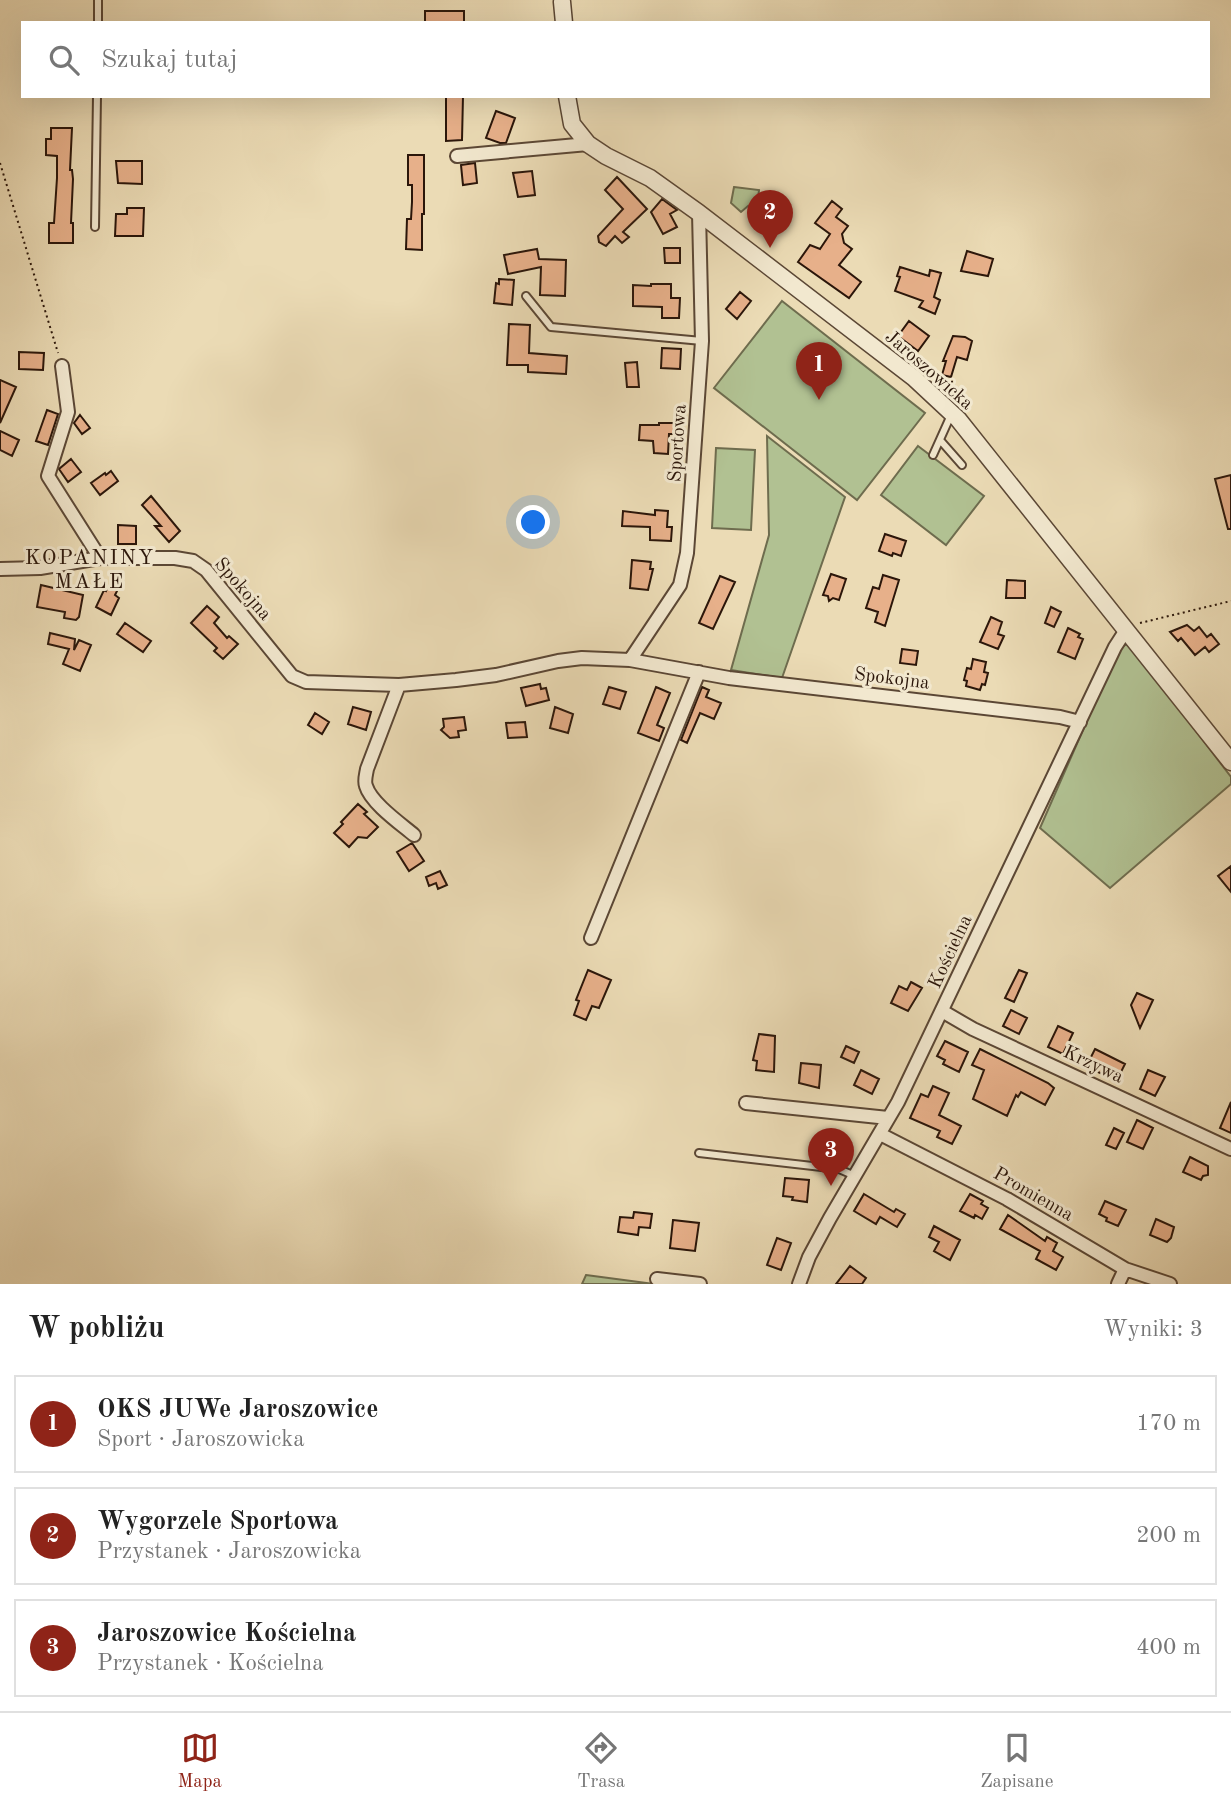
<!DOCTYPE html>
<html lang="pl">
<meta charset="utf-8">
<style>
:root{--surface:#fff;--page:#f2f2f2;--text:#222;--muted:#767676;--line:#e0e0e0;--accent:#8f2418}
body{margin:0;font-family:"Old Standard TT",serif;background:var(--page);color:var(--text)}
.you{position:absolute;left:534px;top:523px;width:24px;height:24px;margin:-18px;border:5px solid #fff;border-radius:50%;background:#1a73e8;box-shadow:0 0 0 10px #1a73e833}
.badge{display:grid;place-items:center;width:46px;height:46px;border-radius:50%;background:var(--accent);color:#fff;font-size:23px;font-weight:700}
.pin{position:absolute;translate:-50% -58px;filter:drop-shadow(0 2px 4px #0008)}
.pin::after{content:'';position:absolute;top:37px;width:24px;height:21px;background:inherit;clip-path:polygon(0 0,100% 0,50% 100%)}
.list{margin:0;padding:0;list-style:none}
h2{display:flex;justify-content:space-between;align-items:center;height:91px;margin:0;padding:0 28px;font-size:30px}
h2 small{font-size:23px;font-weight:400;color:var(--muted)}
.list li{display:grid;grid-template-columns:46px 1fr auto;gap:21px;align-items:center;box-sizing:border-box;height:98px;margin:0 14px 14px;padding:0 14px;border:2px solid var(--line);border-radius:0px}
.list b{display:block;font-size:26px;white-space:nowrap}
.list p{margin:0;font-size:23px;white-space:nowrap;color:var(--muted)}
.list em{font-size:23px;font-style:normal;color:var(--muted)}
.icon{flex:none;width:38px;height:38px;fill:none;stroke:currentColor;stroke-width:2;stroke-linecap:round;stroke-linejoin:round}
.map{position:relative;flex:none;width:1231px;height:1284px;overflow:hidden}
.search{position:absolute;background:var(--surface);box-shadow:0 7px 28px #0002;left:21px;right:21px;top:21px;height:77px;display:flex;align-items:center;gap:18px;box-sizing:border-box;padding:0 24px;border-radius:0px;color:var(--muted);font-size:26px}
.sheet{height:427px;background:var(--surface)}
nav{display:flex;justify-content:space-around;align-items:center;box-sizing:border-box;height:98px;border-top:2px solid var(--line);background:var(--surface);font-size:19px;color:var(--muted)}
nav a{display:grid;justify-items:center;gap:4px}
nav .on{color:var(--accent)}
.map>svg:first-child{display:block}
.green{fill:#b1c192;stroke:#6e6c4e;stroke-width:2}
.building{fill:#e7b08a;stroke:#2b160a;stroke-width:2}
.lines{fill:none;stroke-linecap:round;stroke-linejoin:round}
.service-casing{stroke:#5b4735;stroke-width:10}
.minor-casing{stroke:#5b4735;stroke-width:16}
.tertiary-casing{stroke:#5b4735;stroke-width:19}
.path{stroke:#2b160a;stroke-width:2;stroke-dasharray:2 3.5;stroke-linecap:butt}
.service{stroke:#f2e8cf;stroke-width:6}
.minor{stroke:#f2e8cf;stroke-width:12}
.tertiary{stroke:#f2e8cf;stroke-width:16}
.labels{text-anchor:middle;stroke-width:6;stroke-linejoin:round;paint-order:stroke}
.street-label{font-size:19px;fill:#2b160a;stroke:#f2e8cf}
.neighbourhood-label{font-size:21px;letter-spacing:2px;fill:#2b160a;stroke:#f2e8cf}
</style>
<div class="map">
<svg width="1231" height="1284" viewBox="0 0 1231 1284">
<rect width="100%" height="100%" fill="#ebdbb5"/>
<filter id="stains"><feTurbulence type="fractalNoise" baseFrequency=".00286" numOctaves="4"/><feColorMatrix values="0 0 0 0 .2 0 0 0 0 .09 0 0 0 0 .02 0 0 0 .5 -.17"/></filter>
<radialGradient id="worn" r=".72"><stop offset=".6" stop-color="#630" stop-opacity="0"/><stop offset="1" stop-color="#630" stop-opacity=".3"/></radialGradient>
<path class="green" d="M734,187L759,190L757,208L748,206L741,212L731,203Z
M782,301L925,413L857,500L714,388Z
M767,436L845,497L782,678L731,670L769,535Z
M918,446L984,496L946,545L881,495Z
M716,448L755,450L751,530L712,528Z
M1129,643L1231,777V784L1110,888L1040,828L1119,648Z
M586,1275L654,1284H582Z"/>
<path class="building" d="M425,11H464V23H425Z
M446,96H463L462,140L446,141Z
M496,111L515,118L506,143H500L486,138Z
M51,128H72L70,170H72L73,179L71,223H73V243H49V223H54L57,178V156L46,155V139H51Z
M408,155H424V214H422V250L406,249L407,219H411L412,202V185H408Z
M116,161H142V184L118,183Z
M475,163L477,183L463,185L461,165Z
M532,171L535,195L518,197L513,173Z
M617,177L647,209L623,232L629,237L622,243L615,236L606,246L599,242L598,236L623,209L605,190Z
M662,199L677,210L670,214L677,227L663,234L651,212Z
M832,201L842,209L836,217L848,226L842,234L844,243L852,249L839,265L861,282L849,298L798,262L810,245L820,249L830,234L815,223Z
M127,208H144L143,236H115L116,214H127Z
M664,248H680V263H665Z
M537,249L539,259L566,260L565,296L540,295L541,267L508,274L504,255Z
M967,251L993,259L988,276L961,271Z
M900,267L929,276L930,270L941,273L934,297L940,300L935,314L919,307L923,301L895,291L900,277L897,276Z
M499,279L514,280L512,305L494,303L496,283L499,284Z
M651,284H671V298H680L679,318H662V307L633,306V285L651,286Z
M740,292L751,301L737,319L726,309Z
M909,321L929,336L918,351L898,336Z
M509,324L530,325L529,353L567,356L566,374L528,372V365H507Z
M953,336L965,337L972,341L967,360L957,357L951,377L942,375L946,361H943Z
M662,348L681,349L680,369L661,368Z
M19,352L44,353L43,370L19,369Z
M637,362L639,387H627L625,363Z
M0,380L16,387L0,423Z
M47,410L58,414L48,445L36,441Z
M80,415L90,428L82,434L74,423Z
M659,423H675L674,434H669L668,454L654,453L653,441L639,440L640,425H659Z
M0,431L19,440L12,456L0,450Z
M71,459L81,472L68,482L59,469Z
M111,471L118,481L100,495L91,483L105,473L106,475Z
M1231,475V529H1228L1215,479Z
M151,496L180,531L169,542L155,526H161L142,505Z
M655,510L668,511L667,527H672L671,541L650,540V527L622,526L623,511L655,515Z
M118,525L136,526V544H118Z
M885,534L906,541L901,556L893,553L892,556L879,551Z
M632,560L651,562L650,569H653L648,590L630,588Z
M831,574L846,579L839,600L833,598L829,601L828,596L823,595Z
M883,575L899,580L885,626L875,622L878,612L866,608L873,587L879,589Z
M720,576L735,582L713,629L699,623Z
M1007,580L1025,581V598H1006Z
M41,585L83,595L79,617L76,620L64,618L65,612L37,607Z
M108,586L117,591L115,595L119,598L111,615L96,607L104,590L106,591Z
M207,606L219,617L214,623L227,638L229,636L238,644L223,659L214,651L217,648L191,623Z
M1051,607L1061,612L1054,627L1045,623Z
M991,617L1002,622L998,634L1004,636L998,649L980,642Z
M125,623L151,641L143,652L117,634Z
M1187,625L1194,631L1199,627L1207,637L1211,634L1219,644L1209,652L1205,647L1195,655L1181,638L1178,641L1170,632Z
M1068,628L1080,634L1078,637L1083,639L1075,659L1058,652Z
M50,633L75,639L74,650L79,640L91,645L80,671L63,664L69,649L48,644Z
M902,649L918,651L916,665L900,663Z
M973,659L986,662L984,672L988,673L985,685L982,684L980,690L966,686L967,681L964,680L967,668L971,669Z
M540,684L541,689L546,688L549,700L526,706L521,688Z
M609,687L626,692L620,709L603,704Z
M656,687L670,693L657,725L664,728L659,741L638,733Z
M702,687L709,690L706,697L721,703L714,719L700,713L687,743L681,740Z
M353,707L371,712L366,730L348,724Z
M555,707L573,714L568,733L550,728Z
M315,713L329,722L322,734L308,725Z
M464,717L466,730L458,731L459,737L450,738L441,730L444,727L443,719Z
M525,722L527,737L508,738L506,723Z
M358,804L367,812L364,814L378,827L367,838L358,837L349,847L334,833L343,824L341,822Z
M412,843L424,861L409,871L397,852Z
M1231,866V892L1218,876Z
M440,871L447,885L438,889L436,883L429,886L426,877Z
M588,970L611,980L599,1008L592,1006L586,1020L574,1015L579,1001L576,1000Z
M1019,970L1027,973L1014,1002L1005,998Z
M911,982L922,988L908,1011L891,1003L899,986L907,990Z
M1137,993L1153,1000L1140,1028L1131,1005Z
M1011,1010L1027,1018L1019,1034L1003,1026Z
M1058,1026L1073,1033L1063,1054L1048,1047Z
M759,1034L775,1036L774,1072L756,1070L757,1061L753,1060Z
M945,1041L968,1052L959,1072L943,1064L945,1060L937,1056Z
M846,1046L859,1052L854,1063L841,1057Z
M980,1049L1048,1083L1054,1088L1045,1105L1021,1092L1018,1097L1016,1095L1007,1116L973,1099L984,1070L972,1065Z
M1095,1049L1125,1064L1118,1078L1107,1072L1105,1075L1086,1067Z
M801,1063L821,1065L819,1088L799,1083Z
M861,1070L879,1079L872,1094L854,1085Z
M1148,1070L1165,1077L1155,1096L1140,1089Z
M933,1086L949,1093L939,1115L961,1126L952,1144L937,1137L940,1131L910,1118L921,1094L928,1097Z
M1231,1102V1133L1220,1128Z
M1137,1120L1153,1128L1143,1149L1127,1142Z
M1114,1128L1124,1133L1116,1149L1106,1145Z
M1190,1157L1208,1166V1175L1203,1176L1201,1180L1183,1172Z
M785,1178L809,1180L807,1202L792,1200L793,1197L783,1196Z
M864,1194L894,1212L896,1209L905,1214L897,1227L880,1217L876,1224L854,1211Z
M970,1194L983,1201L981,1204L988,1208L982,1219L975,1215L974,1218L960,1211Z
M1105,1201L1126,1210L1118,1226L1106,1221L1107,1218L1099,1214Z
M634,1212L652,1214L650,1228L639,1227L638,1235L618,1232L620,1217L633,1218Z
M1008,1215L1045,1241L1047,1237L1057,1243L1053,1251L1063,1257L1056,1270L1036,1259L1040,1251L1000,1229Z
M1156,1219L1174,1227L1171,1238L1167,1242L1150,1235Z
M673,1220L699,1223L695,1251L670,1248Z
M934,1226L960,1240L950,1260L934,1251L939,1242L929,1237Z
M777,1238L791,1243L781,1270L767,1265Z
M850,1266L866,1278L862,1284H836Z"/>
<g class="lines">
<g class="service-casing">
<path id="service" d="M98,23V0
M95,227L97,96
M526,296L551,327L702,341
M940,440L962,465
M933,455L951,415
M699,1153L839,1169L855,1176"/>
</g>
<g class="minor-casing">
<path id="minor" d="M457,156L588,144
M62,366L68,412L48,476L100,558
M0,569L40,568L100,558H175L193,561L206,570L292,676L306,682L399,685L456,680L496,675L558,661L582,658L630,660L729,678L1060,717L1080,722
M630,660L680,585L687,553L702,341L699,213
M399,685L367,769C366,775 364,781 366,786C371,803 401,824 414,835
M591,938L699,672
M942,1011L973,1029L1231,1149
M746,1103L888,1118
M880,1134L1007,1199L1125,1269L1170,1284
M657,1279L700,1284
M799,1284L809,1257L830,1218L898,1102L1115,647L1126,630
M1118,1284L1125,1269"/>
</g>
<g class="tertiary-casing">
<path id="tertiary" d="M562,2L564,23
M567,96L572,124L588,144L606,156L650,178L699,213L914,378L958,419L1231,762"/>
</g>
<path class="path" d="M0,163L58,353
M1140,623L1231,601"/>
<use href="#service" class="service"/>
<use href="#minor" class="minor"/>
<use href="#tertiary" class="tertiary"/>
</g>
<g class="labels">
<g class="street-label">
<text transform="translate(930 369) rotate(41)" y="7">Jaroszowicka</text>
<text transform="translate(676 443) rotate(-86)" y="7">Sportowa</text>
<text transform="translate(244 588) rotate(49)" y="7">Spokojna</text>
<text transform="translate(892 677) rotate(7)" y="7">Spokojna</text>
<text transform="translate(949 951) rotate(-65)" y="7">Kościelna</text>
<text transform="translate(1094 1063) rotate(25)" y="7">Krzywa</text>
<text transform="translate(1034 1193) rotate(30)" y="7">Promienna</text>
</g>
<g class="neighbourhood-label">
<text x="90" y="564">KOPANINY<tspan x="90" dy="24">MAŁE</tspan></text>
</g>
</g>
<rect width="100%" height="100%" filter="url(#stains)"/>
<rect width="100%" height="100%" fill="url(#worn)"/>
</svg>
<div class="you"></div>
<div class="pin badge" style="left:819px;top:400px">1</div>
<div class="pin badge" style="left:770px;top:248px">2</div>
<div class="pin badge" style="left:831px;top:1186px">3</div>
<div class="search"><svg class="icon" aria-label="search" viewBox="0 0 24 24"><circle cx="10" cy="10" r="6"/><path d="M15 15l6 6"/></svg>Szukaj tutaj</div>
</div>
<section class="sheet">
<h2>W pobliżu<small>Wyniki: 3</small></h2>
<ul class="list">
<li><span class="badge">1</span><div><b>OKS JUWe Jaroszowice</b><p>Sport · Jaroszowicka</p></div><em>170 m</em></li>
<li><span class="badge">2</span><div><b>Wygorzele Sportowa</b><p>Przystanek · Jaroszowicka</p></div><em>200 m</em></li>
<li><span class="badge">3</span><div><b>Jaroszowice Kościelna</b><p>Przystanek · Kościelna</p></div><em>400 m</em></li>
</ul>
</section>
<nav>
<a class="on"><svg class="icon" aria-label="map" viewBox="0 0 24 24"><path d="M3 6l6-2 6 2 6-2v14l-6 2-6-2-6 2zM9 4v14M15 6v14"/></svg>Mapa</a>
<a><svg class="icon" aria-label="directions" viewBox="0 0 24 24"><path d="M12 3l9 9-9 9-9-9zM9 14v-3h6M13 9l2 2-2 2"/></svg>Trasa</a>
<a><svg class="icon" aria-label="saved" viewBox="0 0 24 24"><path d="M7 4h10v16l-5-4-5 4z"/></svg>Zapisane</a>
</nav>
